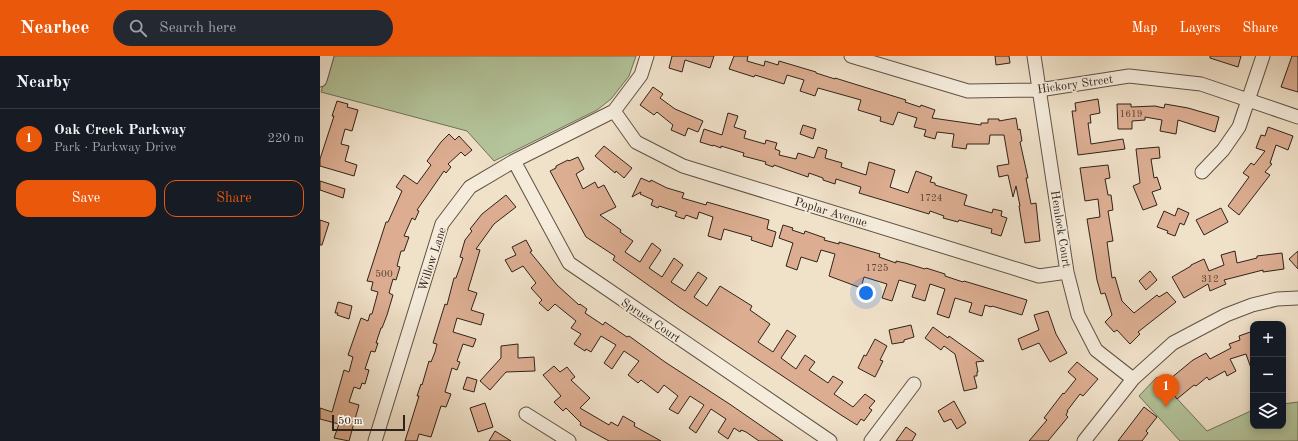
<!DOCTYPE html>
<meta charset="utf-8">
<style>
:root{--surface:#171b24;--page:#242831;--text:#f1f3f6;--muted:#9ea1a6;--line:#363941;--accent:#ea580c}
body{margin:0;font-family:"Old Standard TT",serif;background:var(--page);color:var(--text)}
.controls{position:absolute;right:12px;bottom:12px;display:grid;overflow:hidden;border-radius:8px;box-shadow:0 2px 10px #0003}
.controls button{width:36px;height:36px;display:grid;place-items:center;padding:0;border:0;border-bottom:1px solid var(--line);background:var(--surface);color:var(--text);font:20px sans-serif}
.scale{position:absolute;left:12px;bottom:10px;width:73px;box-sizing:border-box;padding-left:4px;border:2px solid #302319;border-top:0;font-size:11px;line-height:14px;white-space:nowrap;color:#302319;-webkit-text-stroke:3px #f5ecdc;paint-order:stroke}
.you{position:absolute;left:546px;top:237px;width:14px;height:14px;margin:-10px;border:3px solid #fff;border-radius:50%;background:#1a73e8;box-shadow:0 0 0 6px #1a73e833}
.badge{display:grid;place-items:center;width:26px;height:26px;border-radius:50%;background:var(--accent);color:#fff;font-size:13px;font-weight:700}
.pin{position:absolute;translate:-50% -33px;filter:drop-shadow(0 1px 2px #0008)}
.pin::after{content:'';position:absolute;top:21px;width:14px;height:12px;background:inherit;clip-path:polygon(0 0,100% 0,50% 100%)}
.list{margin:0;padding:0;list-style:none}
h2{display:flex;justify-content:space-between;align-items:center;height:52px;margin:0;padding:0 16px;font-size:17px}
h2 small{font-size:13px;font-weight:400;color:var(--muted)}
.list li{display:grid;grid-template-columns:26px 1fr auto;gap:12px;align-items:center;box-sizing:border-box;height:60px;padding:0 16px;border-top:1px solid var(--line)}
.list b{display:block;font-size:15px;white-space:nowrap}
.list p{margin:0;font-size:13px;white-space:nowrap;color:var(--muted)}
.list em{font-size:13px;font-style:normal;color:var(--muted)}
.actions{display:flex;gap:8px;padding:12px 16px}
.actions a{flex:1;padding:9px 0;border:1px solid var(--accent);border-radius:12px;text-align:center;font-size:14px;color:var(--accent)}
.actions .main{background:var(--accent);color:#fff}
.icon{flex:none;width:22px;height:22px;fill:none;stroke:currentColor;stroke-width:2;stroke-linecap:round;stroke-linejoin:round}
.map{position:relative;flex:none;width:978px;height:385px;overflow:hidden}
header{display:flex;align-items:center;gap:24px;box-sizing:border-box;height:56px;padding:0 20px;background:var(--accent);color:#fff}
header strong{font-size:19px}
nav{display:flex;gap:22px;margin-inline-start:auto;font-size:14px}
.search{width:280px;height:36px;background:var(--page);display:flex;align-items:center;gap:10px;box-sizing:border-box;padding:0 14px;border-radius:22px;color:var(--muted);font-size:15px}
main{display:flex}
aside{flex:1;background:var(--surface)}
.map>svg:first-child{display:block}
.green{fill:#b4c49b;stroke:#72745a}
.building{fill:#dcad91;stroke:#302319}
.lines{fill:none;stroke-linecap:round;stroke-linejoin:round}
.minor-casing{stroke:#605245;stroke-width:15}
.minor{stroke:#f5ecdc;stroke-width:13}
.labels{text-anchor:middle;stroke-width:3.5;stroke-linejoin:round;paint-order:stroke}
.number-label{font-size:10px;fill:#5b4637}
.street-label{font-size:12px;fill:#302319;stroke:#f5ecdc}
</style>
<header>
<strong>Nearbee</strong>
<div class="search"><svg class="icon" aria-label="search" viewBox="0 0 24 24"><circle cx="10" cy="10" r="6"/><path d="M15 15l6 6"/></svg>Search here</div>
<nav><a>Map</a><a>Layers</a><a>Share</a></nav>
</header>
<main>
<aside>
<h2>Nearby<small></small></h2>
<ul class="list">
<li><span class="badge">1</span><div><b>Oak Creek Parkway</b><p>Park · Parkway Drive</p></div><em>220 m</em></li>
</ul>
<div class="actions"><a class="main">Save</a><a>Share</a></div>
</aside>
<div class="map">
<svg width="978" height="385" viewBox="0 0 978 385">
<rect width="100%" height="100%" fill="#f0e1c9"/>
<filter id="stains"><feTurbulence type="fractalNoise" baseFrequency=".005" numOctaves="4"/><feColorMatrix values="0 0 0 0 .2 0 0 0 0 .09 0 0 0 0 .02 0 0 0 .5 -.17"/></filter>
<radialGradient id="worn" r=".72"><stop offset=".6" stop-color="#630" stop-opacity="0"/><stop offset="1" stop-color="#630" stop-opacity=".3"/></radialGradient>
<path class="green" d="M12,0H316L309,20L291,43L277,54L174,105L147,75L1,36Z
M837,321L887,375L933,354V370H963V348L978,346V385H860L819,340Z"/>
<path class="building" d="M352,0H394L390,12L365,4L362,16L349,12Z
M414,0H428L427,5L444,10L445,5L458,9L459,5L496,16V17L515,23V22L586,44L585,46L600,51L601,49L615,54L612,62L661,69V67H668V63H679V65L696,62L698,74L700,73L702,85L700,86L708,122H706L711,148L716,147L720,185L705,187L699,150H700L696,130L693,141L688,119L679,121L677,110L689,108L684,79H670L669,88H647L646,93L632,91L634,78L617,76L615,83L604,80L606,74L594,71L597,62L578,56L573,69L560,65L561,61L538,54L541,44L498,32L495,40L480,35L484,24L467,19L464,28L435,19L434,21L409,13Z
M675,0H689L690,7L676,9Z
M890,0H921L918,11L890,2Z
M972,0H978V36L961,31Z
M333,31L343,38L340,42L355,53L383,65L378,76L368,72L365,80L351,74L353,69L337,56L334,59L320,49Z
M778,43L780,57L770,59L771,67H768L771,88L803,83L805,93L758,99L752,55H756L755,47Z
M17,45L28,48L27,51L38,54L32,75L25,73L21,88L29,90L25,105L37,109L34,120L0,110V103L14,60H12Z
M797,48H811V51L835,50L844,52L845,48L868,52L899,61L895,76L858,64L856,78L840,75L842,64L825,61V64L812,65V73H798Z
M408,57L418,60L414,71L426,75L424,82L445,88L446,84L457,87L455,93L460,95L459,99L476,103L478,97L494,102L498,91L507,94L505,102L522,107L521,111L546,119L549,106L575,114L570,131L588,137L596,115L612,121L610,126L615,127V129L647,139L644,149L672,157L673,153L682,155L681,160L687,162L681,180L671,177L672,173L639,164L638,166L623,162L624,160L610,155L609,158L539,137L541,131L516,123L515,128L503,124V122L489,117L488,121L454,109L453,111L445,108L446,106L423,100L424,97L401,90V92L393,89V90L380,86L384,73L402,79Z
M483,69L496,73L493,83L480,78Z
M948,71L973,80L968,94L956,89L950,107L952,108L945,116L950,119L919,159L908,150L929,121L923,117L931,107L934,109L945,95L936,92L941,79L945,80Z
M129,78L135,84L139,80L152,94L145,100L141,96L128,108L131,111L126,117L124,115L97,154L99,155L95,164L92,162L84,180L89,181L84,195H81L77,210L80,211L76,224L73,223L69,237L73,239L67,259L62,272H61L56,287H58L55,296L51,295L45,313L49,314L45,328L42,327L40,333L34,331L29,346L39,349L29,385L14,382L19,368L0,363V352L12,356L24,314L29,316L33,301L28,299L41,262L48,265L50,258H52L58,236L51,234L53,226L47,225L66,166H68L82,135L76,131L84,119L97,128L111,109L107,105L121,86Z
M284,90L312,112L304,122L296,115L295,117L275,100Z
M839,91L840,102L831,103L834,122L837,121L841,133L832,136L837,149L823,154L813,130L820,127L816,93Z
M258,101L264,113L256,118L263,133L275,126L278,132L284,129L296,151L280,159L301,174L300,176L313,185L305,196L320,206L332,187L341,194L329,212L342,221L354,202L363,209L351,226L365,235L378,216L387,222L374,241L387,250L400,230L432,250L430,254L450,268L438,286L453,296L467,274L476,280L461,302L476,313L485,299L495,306L489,314L508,327L513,320L523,326L514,338L533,351L545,338L555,345L549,352L552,354L544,365L541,363L537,369L521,359L359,251L293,204L295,200L266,181L230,115L236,112V110L248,104L249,105Z
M788,109L790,122L785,123L788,139H791L793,154L788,155L793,185L787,186L792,222L795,221L802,245L814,257L837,239L839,241L847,236L856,246L818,276L820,278L810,288L797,274L794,276L785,266L792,259L785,237L781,238L777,224L767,163L780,161L778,143L765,145L760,112Z
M321,122L330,126L331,124L347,132L364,137L362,142L386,149L387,146L449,164L447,173L456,176L452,191L431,184L432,181L404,173L401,184L388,180L393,161L379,156L377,163L366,159L364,163L355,160L357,156L339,150L338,152L331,149L333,144L320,138L321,136L312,141Z
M0,125L25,133L23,142L0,134Z
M186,139L196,151L174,168L156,193L160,194L148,234L157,237L151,254L164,258L161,269L137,262L133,276L156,283L153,291L143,288L137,305L140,306L137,314L132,312L125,336L131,338L126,351L121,350L111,381L99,378L97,385H85L99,340H97L101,328L102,329L109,305L111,306L115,296L117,288L113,287L125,248L127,249L134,222H136L143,202L140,201L145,184L152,175L150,173L162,158Z
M858,152L869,157L864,169L860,167L855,180L847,177L848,175L837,171L844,155L855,160Z
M901,152L908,166L884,179L876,164Z
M0,164L9,167L2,189H0Z
M463,169L473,172L472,174L484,178L485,175L505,182L504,184L519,188V186L560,198L559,201L576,207V205L585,207L605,213L606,212L625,218V220L643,226L644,225L707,244L702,259L672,250L671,251L665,249L662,260L649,256L652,247L635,242L629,262L617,258L625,233L610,228L605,245L592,241L596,229L579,224L572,245L562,242L567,228L544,221L541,232L509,220L515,198L501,194L497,206L481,201L477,214L466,210L473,187L459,182Z
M206,184L212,195L210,196L237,229L259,249L260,248L267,253L265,257L283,269L285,266L307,281L309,280L345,306L411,349L463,385H439L426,376L421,374L420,376L414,372L408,383L398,376L406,363L391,353L376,377L369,372L384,349L370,340L358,358L349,353L358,340L344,329L338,337L321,324L318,327L308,319L319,305L304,295L292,313L284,307L296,289L281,280L271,296L266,293L265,295L254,288L261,278L251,272L256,265L235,248L228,255L219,247L222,244L211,232L216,227L203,210L192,216L185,204L196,199L192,191Z
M915,195L917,207L937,202V200L962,197L964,213L943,216V214L904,224L906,228L890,235L888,228L864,242L852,221L871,210V209L884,203L889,215L904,209L901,199Z
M978,195V213L969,203Z
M830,215L837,224L826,234L819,225Z
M18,246L32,250L29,263L17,259L18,257H15Z
M728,255L736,278L747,297L730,306L719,287L702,294L698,283L719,274L714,259Z
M591,269L594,281L584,284V286L572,288L569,274Z
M613,271L628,282L629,280L664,305L656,306L658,316H657V320H654L657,332L644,335L635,298L624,290L621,294L605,282Z
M933,275V314L932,315L926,298L910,303L916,315L907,320L905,315L889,324L887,321L876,330L874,329L857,343L845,327L873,304L886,297L890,303L911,292L909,288L920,284L919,280Z
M555,283L567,290L560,304L563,305L555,321L538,312L544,299L546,300Z
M198,288V302L214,301L215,315L186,316L170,334L160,325L181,302V290Z
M757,306L778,323L763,340L760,338L747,355H748L746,359L748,361L728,385H709L727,364L724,362L743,337L744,338L756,323L748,316Z
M234,310L240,316L247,311L255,321L251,324L270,342L260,352L289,369L291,366L298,370L303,360L315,367L314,370L341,385H289L260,369L261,367L246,352L243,355L234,346L241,340L223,319Z
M147,321L157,324L154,336L143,333Z
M634,345L646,367L637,373L631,363L624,366L618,355Z
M165,347L173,371L158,376L150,352Z
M824,351L837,361L826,375L828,377L822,385H798Z
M586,371L596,378L592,385H576Z
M175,375L191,385H169Z"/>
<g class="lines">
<g class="minor-casing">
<path id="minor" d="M531,0L648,35L719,34L809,20L881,28L978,61
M714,0L747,216L758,259L776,294L813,323
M0,24L7,0
M294,55L316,86L363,110L719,220L747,216
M194,105L249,207L510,385
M882,116L903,94L919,71L943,0
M206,358L249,385
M55,385L122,168L150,131L194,105L294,55L321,19L327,0
M551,385L594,328
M764,385L813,323L853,287L906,259L932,249L957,243L978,242"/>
</g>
<use href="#minor" class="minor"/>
</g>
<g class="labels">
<g class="number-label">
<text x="811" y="61">1619</text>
<text x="611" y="145">1724</text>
<text x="557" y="215">1725</text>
<text x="64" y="221">500</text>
<text x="890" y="226">312</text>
</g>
<g class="street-label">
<text transform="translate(755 28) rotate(-8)" y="4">Hickory Street</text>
<text transform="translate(511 156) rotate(17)" y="4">Poplar Avenue</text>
<text transform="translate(741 173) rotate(81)" y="4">Hemlock Court</text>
<text transform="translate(112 203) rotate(-72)" y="4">Willow Lane</text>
<text transform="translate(331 264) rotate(34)" y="4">Spruce Court</text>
</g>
</g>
<rect width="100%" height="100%" filter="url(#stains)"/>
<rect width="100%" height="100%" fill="url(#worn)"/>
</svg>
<div class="controls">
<button>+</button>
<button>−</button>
<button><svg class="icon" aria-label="layers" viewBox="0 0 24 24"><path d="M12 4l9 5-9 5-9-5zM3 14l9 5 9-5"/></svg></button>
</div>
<div class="scale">50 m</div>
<div class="you"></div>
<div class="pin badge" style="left:846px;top:351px">1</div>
</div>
</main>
